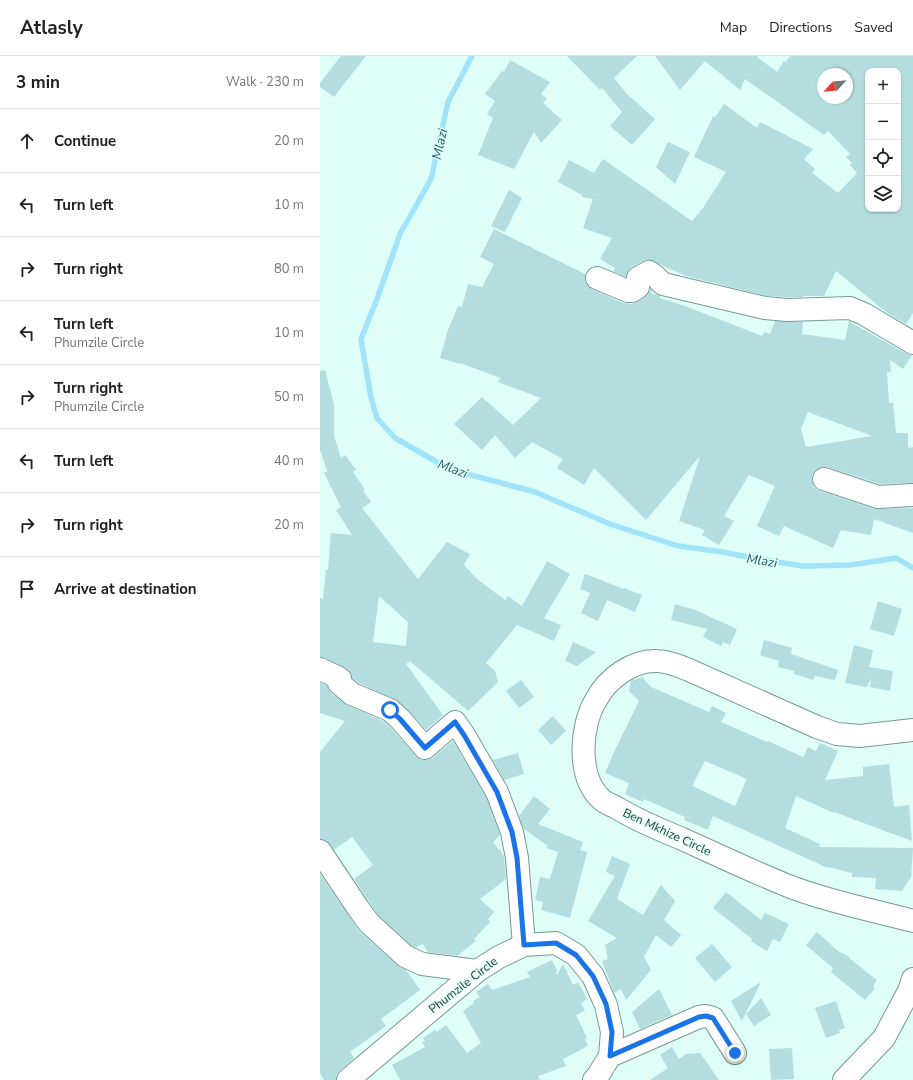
<!DOCTYPE html>
<meta charset="utf-8">
<style>
:root{--surface:#fff;--page:#f2f2f2;--text:#202124;--muted:#757577;--line:#e0e0e0}
body{margin:0;font-family:"Nunito Sans",sans-serif;background:var(--page);color:var(--text)}
.controls{position:absolute;right:12px;top:12px;display:grid;overflow:hidden;border-radius:8px;box-shadow:0 1px 3px #0004}
.controls button{width:36px;height:36px;display:grid;place-items:center;padding:0;border:0;border-bottom:1px solid var(--line);background:var(--surface);color:var(--text);font:20px sans-serif}
.compass{position:absolute;left:497px;top:12px;width:36px;height:36px;border-radius:50%;background:var(--surface);box-shadow:0 1px 3px #0004;rotate:244deg}
.stop{position:absolute;width:12px;height:12px;margin:-9px;border:3px solid #1a73e8;border-radius:50%;background:#fff}
.stop.end{background:#1a73e8;border-color:#fff;box-shadow:0 1px 4px #0008}
.list{margin:0;padding:0;list-style:none}
h2{display:flex;justify-content:space-between;align-items:center;height:52px;margin:0;padding:0 16px;font-size:17px}
h2 small{font-size:13px;font-weight:400;color:var(--muted)}
.list li{display:grid;grid-template-columns:26px 1fr auto;gap:12px;align-items:center;box-sizing:border-box;height:64px;padding:0 16px;border-top:1px solid var(--line)}
.list b{display:block;font-size:15px;white-space:nowrap}
.list p{margin:0;font-size:13px;white-space:nowrap;color:var(--muted)}
.list em{font-size:13px;font-style:normal;color:var(--muted)}
.icon{flex:none;width:22px;height:22px;fill:none;stroke:currentColor;stroke-width:2;stroke-linecap:round;stroke-linejoin:round}
.map{position:relative;flex:none;width:593px;height:1024px;overflow:hidden}
header{display:flex;align-items:center;gap:24px;box-sizing:border-box;height:56px;padding:0 20px;background:var(--surface);border-bottom:1px solid var(--line)}
header strong{font-size:19px}
nav{display:flex;gap:22px;margin-inline-start:auto;font-size:14px}
main{display:flex}
aside{flex:1;background:var(--surface)}
.map>svg:first-child{display:block}
.lines{fill:none;stroke-linecap:round;stroke-linejoin:round}
.stream{stroke:#a1e4f9;stroke-width:5.5}
.building{fill:#b4dddf;fill-rule:evenodd}
.minor-casing{stroke:#769b94;stroke-width:24}
.minor{stroke:#fff;stroke-width:22}
.route{stroke:#1a73e8;stroke-width:5}
.labels{text-anchor:middle;stroke-width:3;stroke-linejoin:round;paint-order:stroke}
.street-label{font-size:12px;fill:#283835;stroke:#defef7}
.water-label{font-size:13px;font-style:italic;fill:#225968;stroke:#defef7}
</style>
<header>
<strong>Atlasly</strong>
<nav><a>Map</a><a>Directions</a><a>Saved</a></nav>
</header>
<main>
<aside>
<h2>3 min<small>Walk · 230 m</small></h2>
<ul class="list">
<li><svg class="icon" aria-label="ahead" viewBox="0 0 24 24"><path d="M12 20V5M6 11l6-6 6 6"/></svg><div><b>Continue</b></div><em>20 m</em></li>
<li><svg class="icon" aria-label="left" viewBox="0 0 24 24"><path d="M17 20v-9H6M10 6l-5 5 5 5"/></svg><div><b>Turn left</b></div><em>10 m</em></li>
<li><svg class="icon" aria-label="right" viewBox="0 0 24 24"><path d="M7 20v-9h11M14 6l5 5-5 5"/></svg><div><b>Turn right</b></div><em>80 m</em></li>
<li><svg class="icon" aria-label="left" viewBox="0 0 24 24"><path d="M17 20v-9H6M10 6l-5 5 5 5"/></svg><div><b>Turn left</b><p>Phumzile Circle</p></div><em>10 m</em></li>
<li><svg class="icon" aria-label="right" viewBox="0 0 24 24"><path d="M7 20v-9h11M14 6l5 5-5 5"/></svg><div><b>Turn right</b><p>Phumzile Circle</p></div><em>50 m</em></li>
<li><svg class="icon" aria-label="left" viewBox="0 0 24 24"><path d="M17 20v-9H6M10 6l-5 5 5 5"/></svg><div><b>Turn left</b></div><em>40 m</em></li>
<li><svg class="icon" aria-label="right" viewBox="0 0 24 24"><path d="M7 20v-9h11M14 6l5 5-5 5"/></svg><div><b>Turn right</b></div><em>20 m</em></li>
<li><svg class="icon" aria-label="arrive" viewBox="0 0 24 24"><path d="M6 21V4h12l-3 4 3 4H6"/></svg><div><b>Arrive at destination</b></div></li>
</ul>
</aside>
<div class="map">
<svg width="593" height="1024" viewBox="0 0 593 1024">
<rect width="100%" height="100%" fill="#defef7"/>
<g class="lines">
<path class="stream" d="M152,0L128,46L111,123L80,178L57,243L41,283L51,342L57,362L75,382L129,413L215,436L290,468L358,490L403,496L438,503L483,510L531,509L576,502L593,512"/>
</g>
<path class="building" d="M21,0H46L14,41L0,31V27Z
M247,0H317L294,22L307,38L335,63L312,89L290,70L302,56L282,32L280,34Z
M335,0H439L437,1L457,16L464,5L466,6L470,0H593V257L586,268L566,256L516,215L504,240H483V241H467L447,240L366,220L330,204L323,205L312,211L308,215L306,221L293,215L295,212L280,203L292,182L263,172L273,143L262,141V139L238,126L249,104L274,117L283,103L372,165L383,152L406,116L374,101L393,60L395,61L404,48L437,72L440,66L493,93L484,103L495,113L492,117L518,137L537,117L530,109L532,107L526,101L530,98L508,75L504,79L425,23L420,34L385,5L360,34ZM548,15H578V153H548ZM503,18H527V42H503Z
M190,4L230,26L221,38L227,43L223,47L242,64L221,87L214,76L194,113L158,99L173,62L167,58L175,45L165,38L182,15L184,16Z
M348,86L370,96L355,128L336,111Z
M189,134L202,142L185,176L171,170Z
M174,173L265,218V224L267,229L272,233L303,247L312,248L319,245L329,237L330,233L332,235L331,237L340,240V242L365,250L442,280L444,276L450,278L455,265L483,266L482,278L525,284L529,265L530,266L587,298L592,299L583,313L570,304L571,316H567L569,347H573L576,377H588V392L593,391V427L560,428L508,411H502L495,414L492,419V425L494,431L500,435L554,453L593,452V477L554,463L551,479L521,474L513,492L464,470L459,480L437,470L455,430L429,419L404,460L414,465L399,489L382,479L385,474L359,465L380,400L326,464L274,412L264,429L237,412L243,403L212,386L195,402L175,379L162,394L134,368L162,341L193,369L221,342L178,326L181,322L140,307V308L120,302L128,274L138,250L142,251L148,228L162,231L174,208L160,201ZM488,356L552,380L486,391L481,373Z
M5,314L14,349V380L21,402L25,399L36,414L33,416L45,434L43,435L51,446L42,452L98,523L127,486L150,498L144,509L157,523L185,544L188,540L202,550L227,505L250,518L224,562L241,569L234,585L197,569L166,607L175,615L178,626L148,655L90,605L86,608L123,659L106,674L89,655L78,645L39,627L32,622L31,618L27,613L5,602L0,601V542L3,543L6,513L8,514L11,477L32,479L16,454L21,451L4,417L7,415L1,396H0V315ZM59,540L88,566L86,590L53,586Z
M265,518L304,533V532L322,539L315,556L287,544L278,565L261,557L270,537L260,533Z
M558,545L582,553L574,580L550,573Z
M355,548L375,554L417,573L410,589L403,586L401,590L383,581L387,573L351,564Z
M444,584L472,592L471,598L518,614L515,624L495,620L493,624L474,618V615L458,611L459,605L440,599Z
M253,586L276,596L257,610L245,605Z
M534,589L553,594L549,611L573,615L570,635L550,631L551,622L547,631L525,627Z
M322,621L331,631L389,656L392,650L406,657L401,666L447,686L448,685L483,701L488,691L496,695L500,687L518,695L505,724L543,720V711L569,708L574,751L589,749L592,785L514,756V757L476,740L465,772L500,788L499,791L593,792L591,821L582,835L555,833L556,822L532,821V817L508,811V812L393,760L388,774L364,764L365,761L324,743L323,746L305,738L309,727L285,717L295,694L319,645L309,635L311,625ZM385,705L427,723L415,750L372,730Z
M201,624L214,641L199,652L186,635Z
M0,627L7,630L11,637L27,649L63,665L71,672L96,700L101,704H107L113,702L133,685L166,741L180,779L173,786L184,800L186,823L160,843L174,856L168,863L170,866L154,883L156,885L137,900L108,896L103,888L96,891L92,890L58,859L34,823L53,809L32,781L14,794L6,784L0,783V696L25,665L0,657Z
M233,660L246,675L231,689L218,674Z
M198,697L204,718L184,724L173,704Z
M214,740L230,753L218,768L263,786L260,794L267,796L250,862L221,854L223,846L215,844L220,821L230,823L238,796L227,792L228,790L204,773L199,760Z
M292,800L310,808L297,843L323,859L341,829L355,845L344,864L361,879L351,891L336,879L324,901L331,914L306,944L301,933L294,937L282,905L288,903L285,889L297,882L268,865L295,820L286,816Z
M0,818L39,875L77,909L86,914L100,934L61,963L66,970L30,996L34,1002L20,1015L16,1019V1024H4L0,1017Z
M406,836L441,864L445,857L469,868L460,886L453,883L447,895L431,885L432,883L393,852Z
M497,876L518,895L530,901L529,902L557,924L553,930L555,932L545,944L511,916L513,912L486,889Z
M392,888L412,911L395,926L375,902Z
M232,904L237,914L236,919H237L243,908L253,929L258,926L267,943L261,947L265,955L256,959L267,982L265,983L268,990L243,1003L246,1010L218,1020L220,1024H80L72,1009L105,991L102,986L105,985L103,982L115,974L117,976L126,969L147,997L161,987L143,955L154,947L153,945L160,941L156,936L168,928L172,934L210,921L207,916Z
M441,926L422,965L411,945Z
M339,933L352,959L320,973L312,956Z
M441,942L451,959L434,970L426,958Z
M516,945L525,972L519,974L520,977L506,982L495,952Z
M352,991L359,1003L366,998L380,997L399,1024H330L348,1012L340,999Z
M472,992L474,1023L451,1024L449,993Z"/>
<g class="lines">
<g class="minor-casing">
<path id="minor" d="M277,222L308,235H312L318,231V222L329,216L335,220L343,228L445,252L467,254L530,252L544,258L593,287
M504,423L558,441L593,439
M0,613L17,621L20,623L19,627L32,638L70,654L80,663L105,692L135,666L144,679L177,736L192,776L197,802L204,889
M593,674L540,680L517,678L497,671L369,614C359,610 348,605 337,605C312,604 287,623 276,644C260,670 257,721 281,743C285,747 292,749 297,752C317,764 338,773 360,782C396,798 433,816 471,831C510,846 552,854 593,865
M0,795L38,852L49,867L85,900L102,908L157,915
M290,1000L379,961L386,960L393,962L415,997
M28,1024L157,915L179,901L204,889L236,887L256,899L273,920L286,949L292,976L290,1000L277,1021L274,1024
M524,1024L564,982L589,935L593,923"/>
</g>
<use href="#minor" class="minor"/>
</g>
<g class="lines">
<path class="route" d="M70,654L80,663L105,692L135,666L144,679L177,736L192,776L197,802L204,889L236,887L256,899L273,920L286,948L292,976L290,1000L379,961L386,960L393,962L415,997"/>
</g>
<g class="labels">
<g class="street-label">
<text transform="translate(347 776) rotate(25)" y="4">Ben Mkhize Circle</text>
<text transform="translate(143 929) rotate(-38)" y="4">Phumzile Circle</text>
</g>
<g class="water-label">
<text transform="translate(119 88) rotate(-77)" y="5">Mlazi</text>
<text transform="translate(133 412) rotate(21)" y="5">Mlazi</text>
<text transform="translate(442 504) rotate(9)" y="5">Mlazi</text>
</g>
</g>
</svg>
<div class="controls">
<button>+</button>
<button>−</button>
<button><svg class="icon" aria-label="locate" viewBox="0 0 24 24"><circle cx="12" cy="12" r="6"/><path d="M12 2v4M12 18v4M2 12h4M18 12h4"/></svg></button>
<button><svg class="icon" aria-label="layers" viewBox="0 0 24 24"><path d="M12 4l9 5-9 5-9-5zM3 14l9 5 9-5"/></svg></button>
</div>
<svg class="compass" viewBox="-18 -18 36 36"><path d="M0-13l5 13h-10z" fill="#e53935"/><path d="M0 13l5-13h-10z" fill="#757577"/></svg>
<div class="stop" style="left:70px;top:654px"></div>
<div class="stop end" style="left:415px;top:997px"></div>
</div>
</main>
